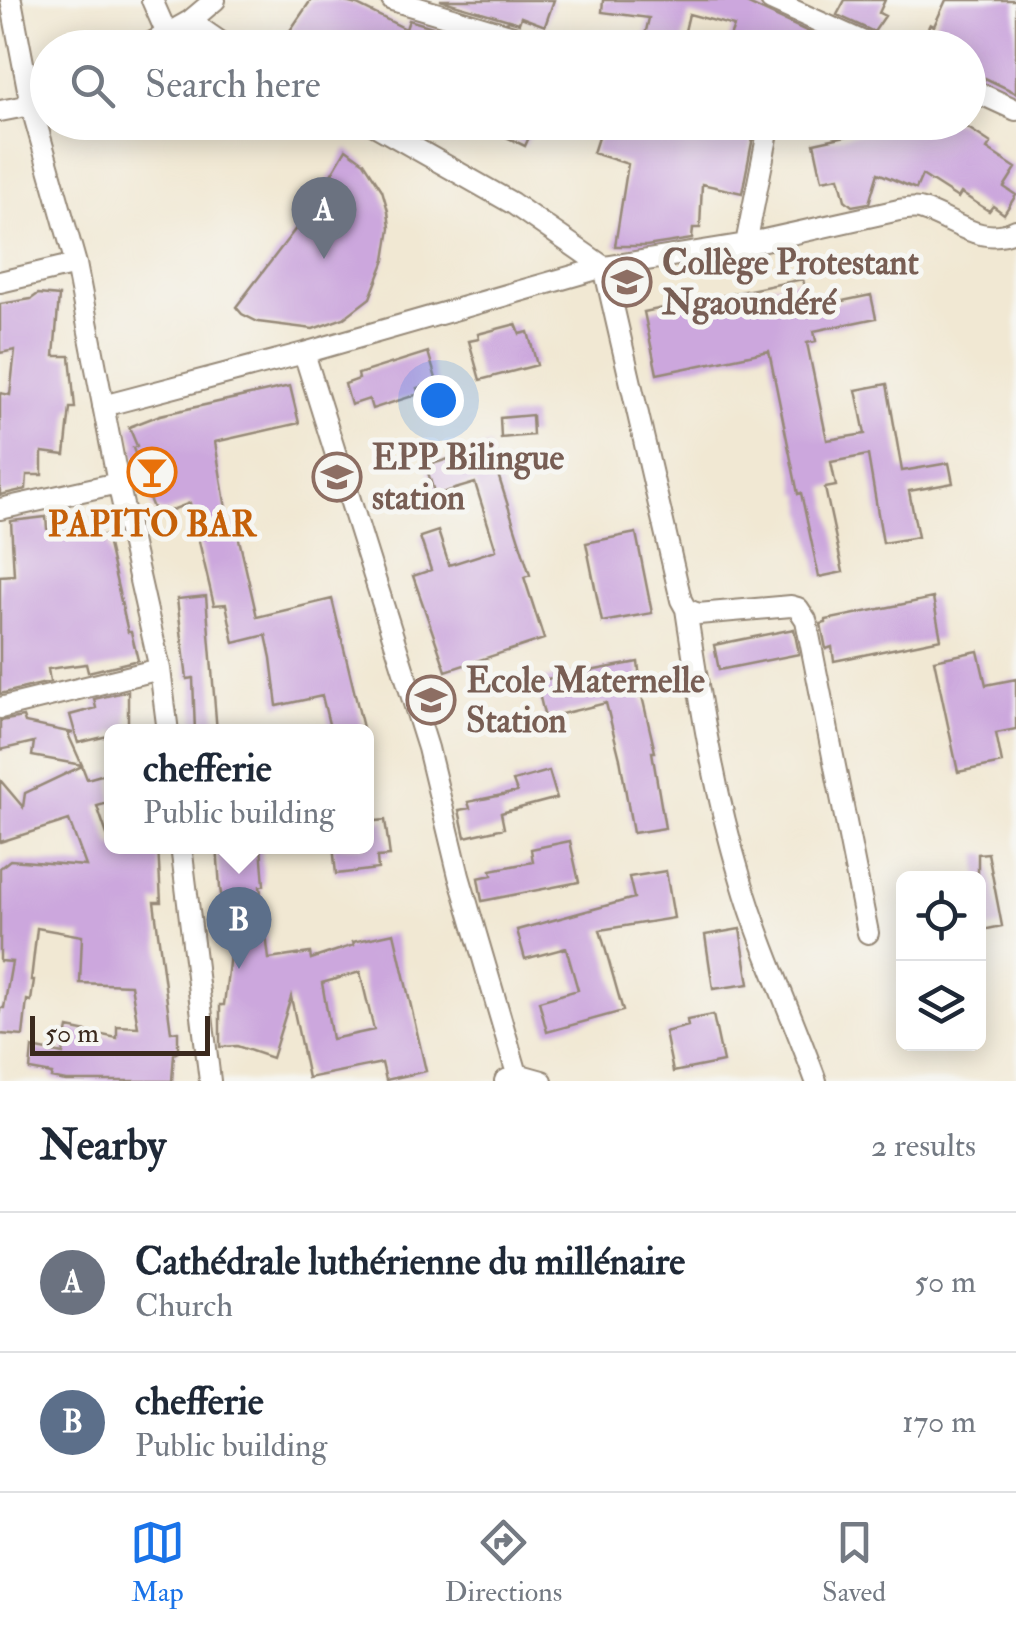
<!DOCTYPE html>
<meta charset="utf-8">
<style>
:root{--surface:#fff;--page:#f2f2f3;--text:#1f2937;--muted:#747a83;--line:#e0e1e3;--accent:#1a73e8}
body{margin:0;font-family:"IM FELL Double Pica",serif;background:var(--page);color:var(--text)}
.controls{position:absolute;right:30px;bottom:30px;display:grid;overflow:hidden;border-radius:15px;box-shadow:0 5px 25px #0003}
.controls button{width:90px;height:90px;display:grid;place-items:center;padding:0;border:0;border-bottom:2px solid var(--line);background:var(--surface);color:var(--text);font:50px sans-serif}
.scale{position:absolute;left:30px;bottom:25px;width:180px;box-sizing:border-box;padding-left:10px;border:5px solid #3b2a1e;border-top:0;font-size:28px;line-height:35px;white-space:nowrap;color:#3b2a1e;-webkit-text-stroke:8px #f6f6f2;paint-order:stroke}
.you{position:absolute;left:438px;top:400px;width:35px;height:35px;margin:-25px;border:8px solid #fff;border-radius:50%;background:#1a73e8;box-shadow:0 0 0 15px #1a73e833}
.badge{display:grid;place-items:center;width:65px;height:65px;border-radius:50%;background:var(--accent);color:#fff;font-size:32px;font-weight:700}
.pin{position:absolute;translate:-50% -82px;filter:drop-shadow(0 2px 5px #0008)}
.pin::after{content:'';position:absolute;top:52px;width:35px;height:30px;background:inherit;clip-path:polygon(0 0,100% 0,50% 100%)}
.popup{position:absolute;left:104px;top:724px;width:270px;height:130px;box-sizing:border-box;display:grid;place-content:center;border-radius:15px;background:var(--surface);filter:drop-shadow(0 2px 8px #0005);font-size:32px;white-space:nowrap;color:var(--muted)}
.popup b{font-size:38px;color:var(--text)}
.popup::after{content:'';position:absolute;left:50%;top:100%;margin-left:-20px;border:20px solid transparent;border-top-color:var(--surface)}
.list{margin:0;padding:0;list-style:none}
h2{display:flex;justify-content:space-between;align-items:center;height:130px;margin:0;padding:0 40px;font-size:42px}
h2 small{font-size:32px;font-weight:400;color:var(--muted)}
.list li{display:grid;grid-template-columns:65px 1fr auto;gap:30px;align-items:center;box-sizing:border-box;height:140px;padding:0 40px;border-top:2px solid var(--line)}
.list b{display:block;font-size:38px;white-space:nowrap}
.list p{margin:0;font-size:32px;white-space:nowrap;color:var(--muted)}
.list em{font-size:32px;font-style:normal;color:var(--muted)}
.icon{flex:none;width:55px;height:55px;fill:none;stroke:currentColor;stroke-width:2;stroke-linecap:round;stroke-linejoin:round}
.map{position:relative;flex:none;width:1016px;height:1081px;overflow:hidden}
.search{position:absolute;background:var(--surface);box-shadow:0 5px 25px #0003;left:30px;right:30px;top:30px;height:110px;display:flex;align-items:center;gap:25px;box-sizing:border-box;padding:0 35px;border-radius:55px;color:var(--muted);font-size:38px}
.sheet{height:410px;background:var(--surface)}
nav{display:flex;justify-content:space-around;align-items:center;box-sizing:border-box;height:140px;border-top:2px solid var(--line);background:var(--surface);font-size:28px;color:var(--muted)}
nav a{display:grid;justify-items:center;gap:5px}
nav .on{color:var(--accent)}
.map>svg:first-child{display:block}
.building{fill:#cca7dd;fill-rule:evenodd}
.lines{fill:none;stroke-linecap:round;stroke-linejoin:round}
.minor-casing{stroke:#968978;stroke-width:24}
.minor{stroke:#fff;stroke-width:20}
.labels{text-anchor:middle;stroke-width:10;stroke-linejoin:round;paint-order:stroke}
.education-label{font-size:35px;font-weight:bold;fill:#785e54;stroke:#f6f6f2;text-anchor:start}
.food-label{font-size:35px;font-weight:bold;fill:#c56008;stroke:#f6f6f2}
</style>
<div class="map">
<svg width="1016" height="1081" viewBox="0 0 1016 1081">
<rect width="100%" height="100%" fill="#f6f6f2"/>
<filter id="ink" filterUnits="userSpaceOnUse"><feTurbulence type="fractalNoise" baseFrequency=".01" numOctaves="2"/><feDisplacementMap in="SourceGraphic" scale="20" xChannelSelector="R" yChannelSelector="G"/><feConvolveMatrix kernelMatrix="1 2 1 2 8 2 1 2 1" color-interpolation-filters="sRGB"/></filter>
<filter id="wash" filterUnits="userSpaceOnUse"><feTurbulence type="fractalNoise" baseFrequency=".0048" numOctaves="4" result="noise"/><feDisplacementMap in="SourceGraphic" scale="40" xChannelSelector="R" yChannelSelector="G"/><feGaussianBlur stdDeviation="2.25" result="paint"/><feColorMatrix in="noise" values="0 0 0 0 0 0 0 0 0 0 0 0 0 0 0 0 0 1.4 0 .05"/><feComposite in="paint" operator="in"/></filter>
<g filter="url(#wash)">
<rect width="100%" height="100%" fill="#f1e8d3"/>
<g id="blocks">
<path class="building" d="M311,0H338L357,5L406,29L409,20L503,48H278Z
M440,0H554L545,26L521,17L519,23Z
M603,0H740L843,48H726L734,26L689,14L681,48H642L649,18L602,12Z
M845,0H885L879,13L885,16L874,32L837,15Z
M946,0H1016V93L985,78L984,80L968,74V48H918L930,24L934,26Z
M475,122H536L525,146Z
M603,122H756L742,193L702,184L700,228H693L692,239L646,246H615L628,164L593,153Z
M910,122H959L991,143L987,149L1016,168L1004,187L1016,195L1004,214L993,206L989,211L961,193L958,198L922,175L916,189L878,173L869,203L852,206L845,200L839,177L822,180L814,143Z
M346,149L364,162L382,190L388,211L390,228L385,260L370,298L344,318L313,329L258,322L242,314L236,307L313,206Z
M803,279L809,308L871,295L876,318L814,331L816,341L807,343L827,440L865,434L856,390L887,384L902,471L949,463L953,483L909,491L918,537L883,543L868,455L831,462L836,486L825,488L843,572L819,577L801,493L798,494L769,351L657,374L644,312Z
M38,294L59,296L54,356H70L75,408H70L65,455L42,452V475H27L26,489L0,495V393L10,395L15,350L0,353V304L31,299Z
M516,324L520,334L528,332L537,365L480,380L469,341L479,339L478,334Z
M428,352L437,382L417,388L419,394L372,409L369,399L351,405L345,384L359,379L358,374Z
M290,386L299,423L215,442L229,527L236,526L257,617L332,599L364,732H331L322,696L277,706L271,658L266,635L234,643L226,604L214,605L190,503L164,513L153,508L138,471L141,470L133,448L137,446L129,427L160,415Z
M532,415L533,435L501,438L500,418Z
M489,446L530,575L524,577L544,639L446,671L413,576L431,570L420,537L438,531L449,565L496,550L475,483L435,495L426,466Z
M46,517L47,529L106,536L128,632H131L138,660L88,672L86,664L48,669L50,682L0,694V576L14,575L11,521Z
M636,533L652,613L602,622L586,543Z
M206,596L217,732H195L193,678L187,679L177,599Z
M933,598L941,639L834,661L832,647L826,649L821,624L826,623V620Z
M794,629L799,654L719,670L714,645Z
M978,651L986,685L1016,679V729L996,733L1002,763L958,772L934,660Z
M638,662L642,696L655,752H652L665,828L633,833L620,759L606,703L545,718L536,681Z
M128,691V732H112V735L78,743L70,715L96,708L94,699Z
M23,717L25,723L73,733L68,734L82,765L32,756L34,742L0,750V721Z
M82,766L87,779L112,772V802L97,806L111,846H158L161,902H154L171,1032L178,1031V1052L174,1054L172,1081H66L51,1078L52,1074L30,1070L32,1048L63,1054L68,1028L117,1038V1026L138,1027L131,985L80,983L82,936L37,928L31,980H34L31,1001L27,1000L23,1036L0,1034V1008H4L12,962L0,961V868L10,860L86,866L69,820L0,842V780L23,807L25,793Z
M549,771L557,798L501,813L504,828L465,837L459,810L470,808L468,802L517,792L513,781Z
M385,820L390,856L377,857L378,869L336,874L333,846H366V822Z
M570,841L579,882L482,901L478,878L492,875L491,870L533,862L531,849Z
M217,846H261L264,885L260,886L269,959L310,953L311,959L354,945L353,942L394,933L426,1071L386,1080L382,1063L308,1078L291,997L272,1058L237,1046L220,1047V1005H224L233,929L227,930L220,888ZM360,972L374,1030L332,1039L322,983Z
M988,853L1002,926L978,931V854Z
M666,871L674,918L600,930L623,1011L547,1032L539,1001L578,990L566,948L525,959L517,930L634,898L629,877Z
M740,929L749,984L713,989L705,935Z
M713,1015L723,1062L673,1072L665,1032L688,1026L687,1020Z"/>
</g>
</g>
<g filter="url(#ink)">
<use href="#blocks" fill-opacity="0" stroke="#968978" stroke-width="2.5"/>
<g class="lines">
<g class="minor-casing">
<path id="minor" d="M11,0L31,105L76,264L118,483L160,669L168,732
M152,0L167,34
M392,0L553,48
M771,0L877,48
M190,21L229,48
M142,48L190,21L215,0
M968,88L1016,110
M0,111L31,105L48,96
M369,122L512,203L604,267L746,244L899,210C907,209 916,207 923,210C954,220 982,247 1016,230
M746,244L770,122
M0,282L76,264
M304,353L604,267L681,600L686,609L698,614L791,606L798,608L806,620L868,933
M103,406L304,353L428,748L459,876L517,1074L505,1081
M0,509L118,483
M686,609C700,701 714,791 741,880C761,949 792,1014 816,1081
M0,708L160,669
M181,846L210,1081
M517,1074L542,1081"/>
</g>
<use href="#minor" class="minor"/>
</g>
</g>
<defs>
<g id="school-ring" transform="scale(2.5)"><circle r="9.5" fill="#f6f6f2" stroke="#8d6e63" stroke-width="1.5"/><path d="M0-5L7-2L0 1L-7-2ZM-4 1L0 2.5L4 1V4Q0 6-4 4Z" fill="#8d6e63"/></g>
<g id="bar-ring" transform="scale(2.5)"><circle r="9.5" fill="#f6f6f2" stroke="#e8710a" stroke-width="1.5"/><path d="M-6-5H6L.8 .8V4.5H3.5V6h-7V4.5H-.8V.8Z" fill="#e8710a"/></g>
</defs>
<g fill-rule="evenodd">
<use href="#school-ring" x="627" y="282"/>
<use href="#bar-ring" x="152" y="472"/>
<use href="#school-ring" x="337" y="477"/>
<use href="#school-ring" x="431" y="700"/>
</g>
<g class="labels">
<g class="education-label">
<text x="662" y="274">Collège Protestant<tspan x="662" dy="40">Ngaoundéré</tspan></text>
<text x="372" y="469">EPP Bilingue<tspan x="372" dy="40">station</tspan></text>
<text x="466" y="692">Ecole Maternelle<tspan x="466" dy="40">Station</tspan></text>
</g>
<g class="food-label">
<text x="152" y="536">PAPITO BAR</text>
</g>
</g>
</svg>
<div class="controls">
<button><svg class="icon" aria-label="locate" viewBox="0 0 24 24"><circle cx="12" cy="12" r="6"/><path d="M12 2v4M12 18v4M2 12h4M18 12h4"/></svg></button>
<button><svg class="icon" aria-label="layers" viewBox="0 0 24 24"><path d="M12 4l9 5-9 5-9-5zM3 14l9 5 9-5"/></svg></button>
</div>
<div class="scale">50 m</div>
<div class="you"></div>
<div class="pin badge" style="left:324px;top:259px;background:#6b7280">A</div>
<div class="pin badge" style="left:239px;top:969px;background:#5c6f8a">B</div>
<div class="popup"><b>chefferie</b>Public building</div>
<div class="search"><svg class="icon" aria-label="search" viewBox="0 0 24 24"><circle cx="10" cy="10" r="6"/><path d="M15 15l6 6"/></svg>Search here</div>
</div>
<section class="sheet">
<h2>Nearby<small>2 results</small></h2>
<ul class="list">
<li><span class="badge" style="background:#6b7280">A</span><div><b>Cathédrale luthérienne du millénaire</b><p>Church</p></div><em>50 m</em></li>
<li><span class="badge" style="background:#5c6f8a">B</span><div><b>chefferie</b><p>Public building</p></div><em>170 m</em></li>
</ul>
</section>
<nav>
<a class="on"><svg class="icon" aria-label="map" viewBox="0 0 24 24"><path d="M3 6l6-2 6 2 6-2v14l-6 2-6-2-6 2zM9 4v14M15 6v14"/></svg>Map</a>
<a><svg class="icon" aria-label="directions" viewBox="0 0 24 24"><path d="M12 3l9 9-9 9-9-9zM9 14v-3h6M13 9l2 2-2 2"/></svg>Directions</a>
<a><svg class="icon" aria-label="saved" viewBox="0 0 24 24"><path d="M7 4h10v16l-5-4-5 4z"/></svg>Saved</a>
</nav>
